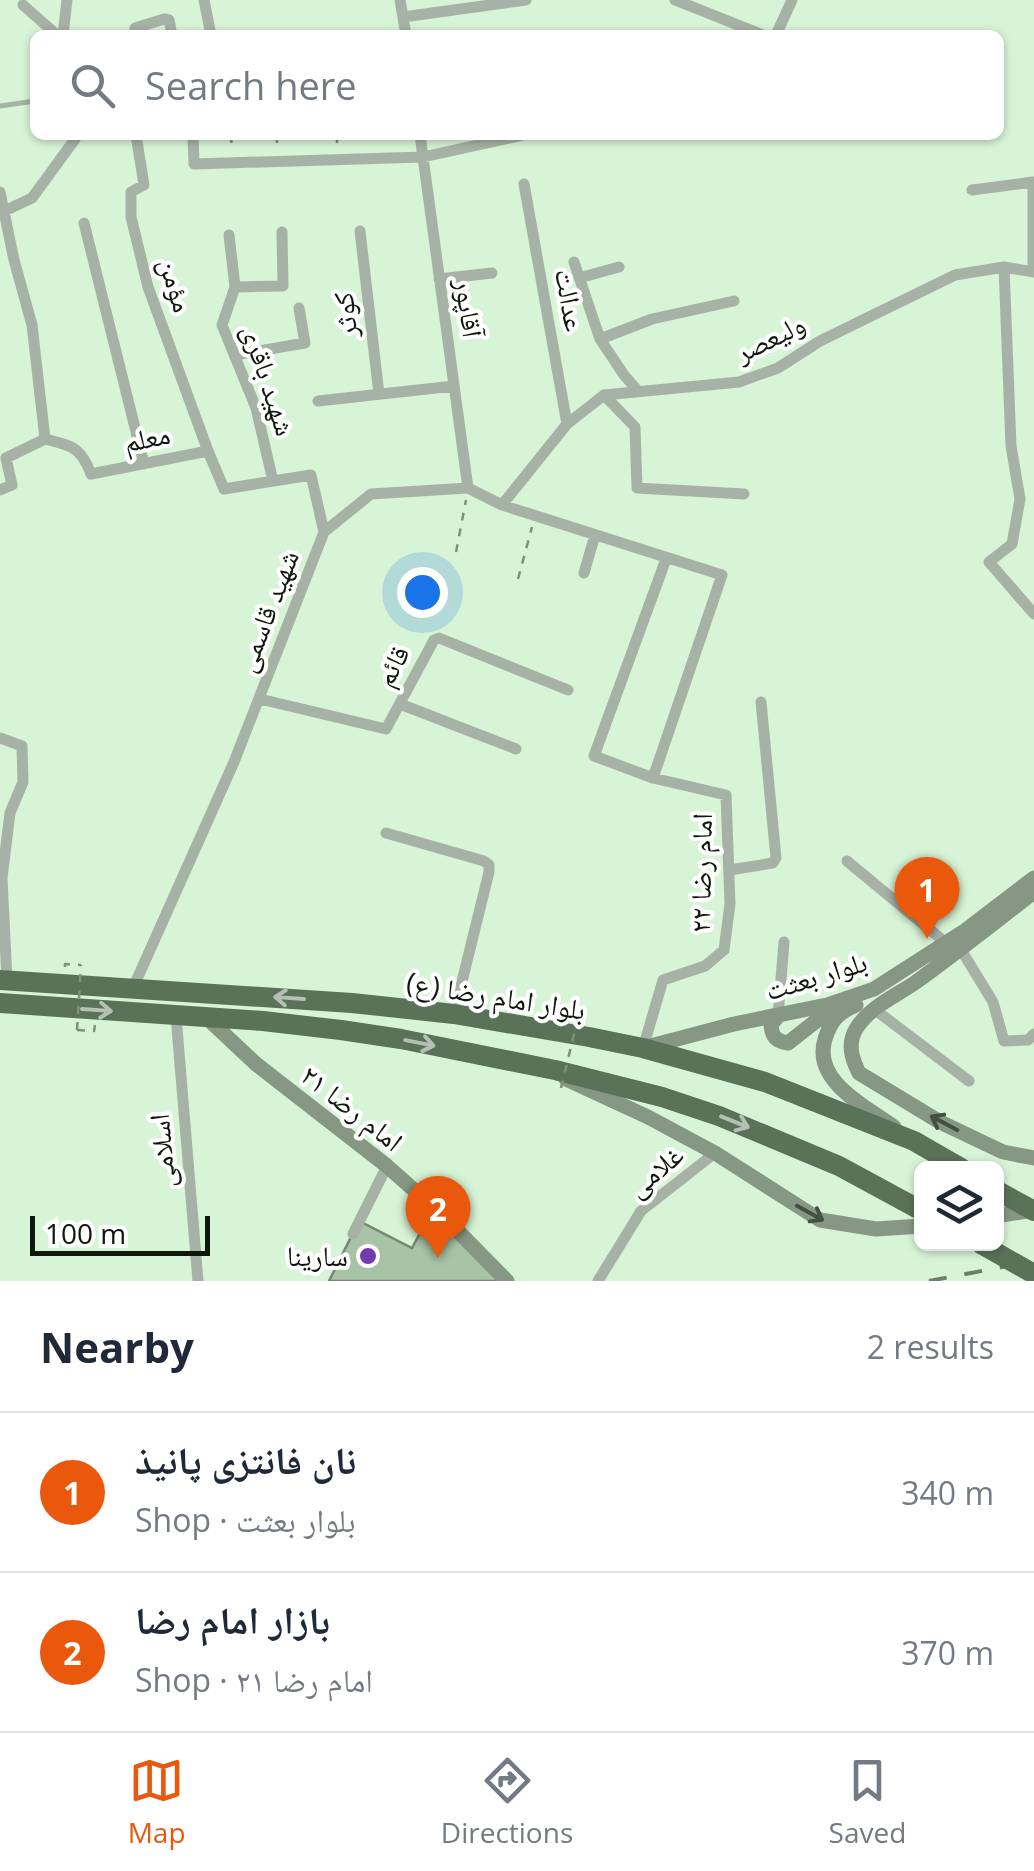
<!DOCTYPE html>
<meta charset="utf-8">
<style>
:root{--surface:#fff;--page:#f6f6f7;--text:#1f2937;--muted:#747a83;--line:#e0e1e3;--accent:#ea580c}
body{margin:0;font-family:"Open Sans","Noto Naskh Arabic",sans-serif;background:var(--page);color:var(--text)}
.controls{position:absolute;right:30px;bottom:30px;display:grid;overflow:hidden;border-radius:15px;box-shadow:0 2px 8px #0004}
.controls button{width:90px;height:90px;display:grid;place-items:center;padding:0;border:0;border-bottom:2px solid var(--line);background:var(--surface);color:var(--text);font:50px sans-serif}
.scale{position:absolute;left:30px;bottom:25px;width:180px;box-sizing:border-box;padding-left:10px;border:5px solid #0d170c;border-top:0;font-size:28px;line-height:35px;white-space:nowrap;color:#0d170c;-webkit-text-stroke:8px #fff;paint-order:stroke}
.you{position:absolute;left:422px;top:592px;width:35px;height:35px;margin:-25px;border:8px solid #fff;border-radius:50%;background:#1a73e8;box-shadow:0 0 0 15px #1a73e833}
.badge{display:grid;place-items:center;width:65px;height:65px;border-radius:50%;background:var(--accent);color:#fff;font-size:32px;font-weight:700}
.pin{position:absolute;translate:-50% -82px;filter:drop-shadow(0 2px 5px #0008)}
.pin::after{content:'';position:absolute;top:52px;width:35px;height:30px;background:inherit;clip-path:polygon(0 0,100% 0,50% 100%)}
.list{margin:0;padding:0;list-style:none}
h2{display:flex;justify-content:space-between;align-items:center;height:130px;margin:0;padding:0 40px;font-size:42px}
h2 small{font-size:32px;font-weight:400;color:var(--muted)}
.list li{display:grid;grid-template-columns:65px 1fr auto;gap:30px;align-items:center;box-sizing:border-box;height:160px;padding:0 40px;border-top:2px solid var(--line)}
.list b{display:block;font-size:38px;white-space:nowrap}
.list p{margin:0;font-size:32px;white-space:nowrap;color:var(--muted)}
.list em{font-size:32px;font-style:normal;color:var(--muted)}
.icon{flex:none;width:55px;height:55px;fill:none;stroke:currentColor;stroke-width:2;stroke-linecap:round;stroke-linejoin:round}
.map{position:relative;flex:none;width:1034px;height:1281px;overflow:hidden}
.search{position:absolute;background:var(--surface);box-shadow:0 2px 8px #0004;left:30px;right:30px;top:30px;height:110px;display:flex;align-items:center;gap:25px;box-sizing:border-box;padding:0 35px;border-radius:15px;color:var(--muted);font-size:38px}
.sheet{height:450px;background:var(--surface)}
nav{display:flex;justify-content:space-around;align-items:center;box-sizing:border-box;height:140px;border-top:2px solid var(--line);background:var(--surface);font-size:28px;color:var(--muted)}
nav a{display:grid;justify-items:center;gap:5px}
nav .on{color:var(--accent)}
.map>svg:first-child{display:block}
.building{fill:#a8c3a6;stroke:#768874;stroke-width:2.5}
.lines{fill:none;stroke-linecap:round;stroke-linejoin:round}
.path{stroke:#7d917b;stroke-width:2.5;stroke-dasharray:8 8;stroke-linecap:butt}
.lane{stroke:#a7b2a6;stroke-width:5}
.street{stroke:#a7b2a6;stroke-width:11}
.secondary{stroke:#869784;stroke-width:15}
.highway{stroke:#5a7258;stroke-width:20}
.rail{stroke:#6c7f6b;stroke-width:4;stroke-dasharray:18 18;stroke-linecap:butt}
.path-bridge{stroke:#7d917b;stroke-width:2.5;stroke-dasharray:8 8;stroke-linecap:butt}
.highway-bridge{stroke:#5a7258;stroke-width:20}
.oneway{stroke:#b5c0b4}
.oneway2{stroke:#435142}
.poi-dot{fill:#713ab1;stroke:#fff;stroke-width:4}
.labels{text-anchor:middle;stroke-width:8;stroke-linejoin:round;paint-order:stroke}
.street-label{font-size:28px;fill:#0d170c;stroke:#fff}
.poi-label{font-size:28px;fill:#0d170c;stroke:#fff;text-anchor:end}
</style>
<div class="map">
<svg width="1034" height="1281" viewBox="0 0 1034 1281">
<rect width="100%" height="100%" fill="#d8f4d6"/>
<path class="building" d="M431,1213L499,1274L495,1281H329L359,1221L412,1248Z"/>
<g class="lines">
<path class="path" d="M231,135L232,151
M277,135V150
M337,135V148
M456,552L466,500
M518,579L532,527
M65,967V964L81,965
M77,1030L94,1031L95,1025"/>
<path class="lane" d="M0,106L35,101"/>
<path class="street" d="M204,0L211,35
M400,0L406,35
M675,0L763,35
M23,5L57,35
M403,17L526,0
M135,28L164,19L169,20L172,35
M63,35L67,0
M776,35L792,0
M136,135L144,185L131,192V217L148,287L208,451
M193,135L194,164L423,157L523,135
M420,135L468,488
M524,184L567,424
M972,190L1033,182V272
M0,192L14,260L32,325L45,439
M0,213L32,198L78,135
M84,223L144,464
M360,231L379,394
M229,235L235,287L222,325L256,408L273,481
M574,262L600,339L624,375L638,391
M1004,267L1011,446L1020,499L1012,544L989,562L1034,614
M579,278L619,267
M439,279L492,273
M235,287L283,286L282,232
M600,339L652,319L734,301
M235,355L305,343L299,308
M604,395L635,427L637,488L744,494
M318,401L454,386
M45,439C72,446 81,447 91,474L208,451L224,489L311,475L324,532
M0,490L12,485L6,458L45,439
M502,505L567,424L604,395L739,382L778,368L820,341L955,275L1004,267L1034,272
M584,573L595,535
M260,699L386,729L434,640L439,638L568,690
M400,704L516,749
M0,738L22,746L23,782L10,813L2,878L7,980
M386,833L484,861L489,865V872L454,1014
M847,861L946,943
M730,870L773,863L776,858L761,702
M960,948L993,1002L1004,1041L1028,1040L1034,1034
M133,988L234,762L324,532L371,494L468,488L502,505L722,575L653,778
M874,1009L969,1081
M176,1016L198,1281
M778,1016L784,942
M643,1048L663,980L705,966L724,950L730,904L726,795L653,778L594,756L666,559
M353,1234L387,1166
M598,1281L641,1211L715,1153"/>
<path class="secondary" d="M1034,892C995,922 956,953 916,982C896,996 869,1007 856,1029C847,1044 852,1059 859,1073L940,1122L1003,1152L1034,1158
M856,1005C839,1012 831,1020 825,1039C812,1081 865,1106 894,1127
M778,1016L771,1025C772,1037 776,1041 788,1043L816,1021L838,1013
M207,1018L256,1064L387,1166L442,1215L507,1281
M643,1048L734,1024L827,1005L874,989L966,930L1034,878
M566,1079L648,1117L715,1153L820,1220L876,1229L922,1226
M996,1216L1034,1210"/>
<path class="highway" d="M0,980L352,1003L454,1014L589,1037L643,1048L765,1082L914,1141L961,1168
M0,1003L263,1021L341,1030L401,1039L555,1070L662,1097L719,1116L839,1166L922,1211"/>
<path class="rail" d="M929,1281L1034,1261"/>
<path class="path-bridge" d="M77,1030L81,965
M561,1088L578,1018"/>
<path class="highway-bridge" d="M996,1190L1034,1211
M981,1244L1034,1274"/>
</g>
<defs><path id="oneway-shaft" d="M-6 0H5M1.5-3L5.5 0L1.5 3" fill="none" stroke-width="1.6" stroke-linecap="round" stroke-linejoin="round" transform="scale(2.5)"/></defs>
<g class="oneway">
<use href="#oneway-shaft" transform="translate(289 998) rotate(-176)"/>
<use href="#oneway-shaft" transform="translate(97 1010) rotate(4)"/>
<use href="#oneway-shaft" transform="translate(420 1043) rotate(11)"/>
<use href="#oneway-shaft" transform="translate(735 1122) rotate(22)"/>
</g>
<g class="oneway2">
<use href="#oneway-shaft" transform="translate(944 1123) rotate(-152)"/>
<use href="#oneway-shaft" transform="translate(810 1213) rotate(29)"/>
</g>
<circle class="poi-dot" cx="368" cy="1256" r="10"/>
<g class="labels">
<g class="street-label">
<text transform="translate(176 285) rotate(73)" y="10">مؤمن</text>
<text transform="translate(570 300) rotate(80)" y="10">عدالت</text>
<text transform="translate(469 308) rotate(82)" y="10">آقاپور</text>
<text transform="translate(345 315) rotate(-96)" y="10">کوثر</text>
<text transform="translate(770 338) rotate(-26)" y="10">ولیعصر</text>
<text transform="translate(269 380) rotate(72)" y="10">شهید باقری</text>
<text transform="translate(147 438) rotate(-11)" y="10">معلم</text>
<text transform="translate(267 611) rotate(-69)" y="10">شهید قاسمی</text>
<text transform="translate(392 666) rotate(-62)" y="10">قائم</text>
<text transform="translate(701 873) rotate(-89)" y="10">امام رضا ۲۲</text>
<text transform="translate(816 976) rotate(-17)" y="10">بلوار بعثت</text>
<text transform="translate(496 996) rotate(9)" y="10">بلوار امام رضا (ع)</text>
<text transform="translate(352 1108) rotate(38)" y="10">امام رضا ۲۱</text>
<text transform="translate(162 1151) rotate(-95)" y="10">اسلامی</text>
<text transform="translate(655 1171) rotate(-40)" y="10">غلامی</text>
</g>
<g class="poi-label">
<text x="348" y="1266">سارینا</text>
</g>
</g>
</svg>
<div class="controls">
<button><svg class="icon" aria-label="layers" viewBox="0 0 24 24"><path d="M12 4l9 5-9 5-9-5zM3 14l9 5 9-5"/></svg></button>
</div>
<div class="scale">100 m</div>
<div class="you"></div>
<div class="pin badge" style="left:927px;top:939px">1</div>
<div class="pin badge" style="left:438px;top:1258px">2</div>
<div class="search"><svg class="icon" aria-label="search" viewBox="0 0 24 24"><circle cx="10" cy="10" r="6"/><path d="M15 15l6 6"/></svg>Search here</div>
</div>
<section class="sheet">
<h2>Nearby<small>2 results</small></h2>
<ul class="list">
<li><span class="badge">1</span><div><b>نان فانتزی پانیذ</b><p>Shop · بلوار بعثت</p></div><em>340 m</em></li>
<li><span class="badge">2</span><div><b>بازار امام رضا</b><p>Shop · امام رضا ۲۱</p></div><em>370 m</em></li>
</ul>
</section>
<nav>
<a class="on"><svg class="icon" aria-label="map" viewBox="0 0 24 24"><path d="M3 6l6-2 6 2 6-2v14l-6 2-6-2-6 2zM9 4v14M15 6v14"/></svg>Map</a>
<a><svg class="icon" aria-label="directions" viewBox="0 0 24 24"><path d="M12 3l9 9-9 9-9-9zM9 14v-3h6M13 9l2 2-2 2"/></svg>Directions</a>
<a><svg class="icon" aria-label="saved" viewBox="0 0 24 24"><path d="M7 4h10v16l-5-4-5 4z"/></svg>Saved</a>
</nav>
